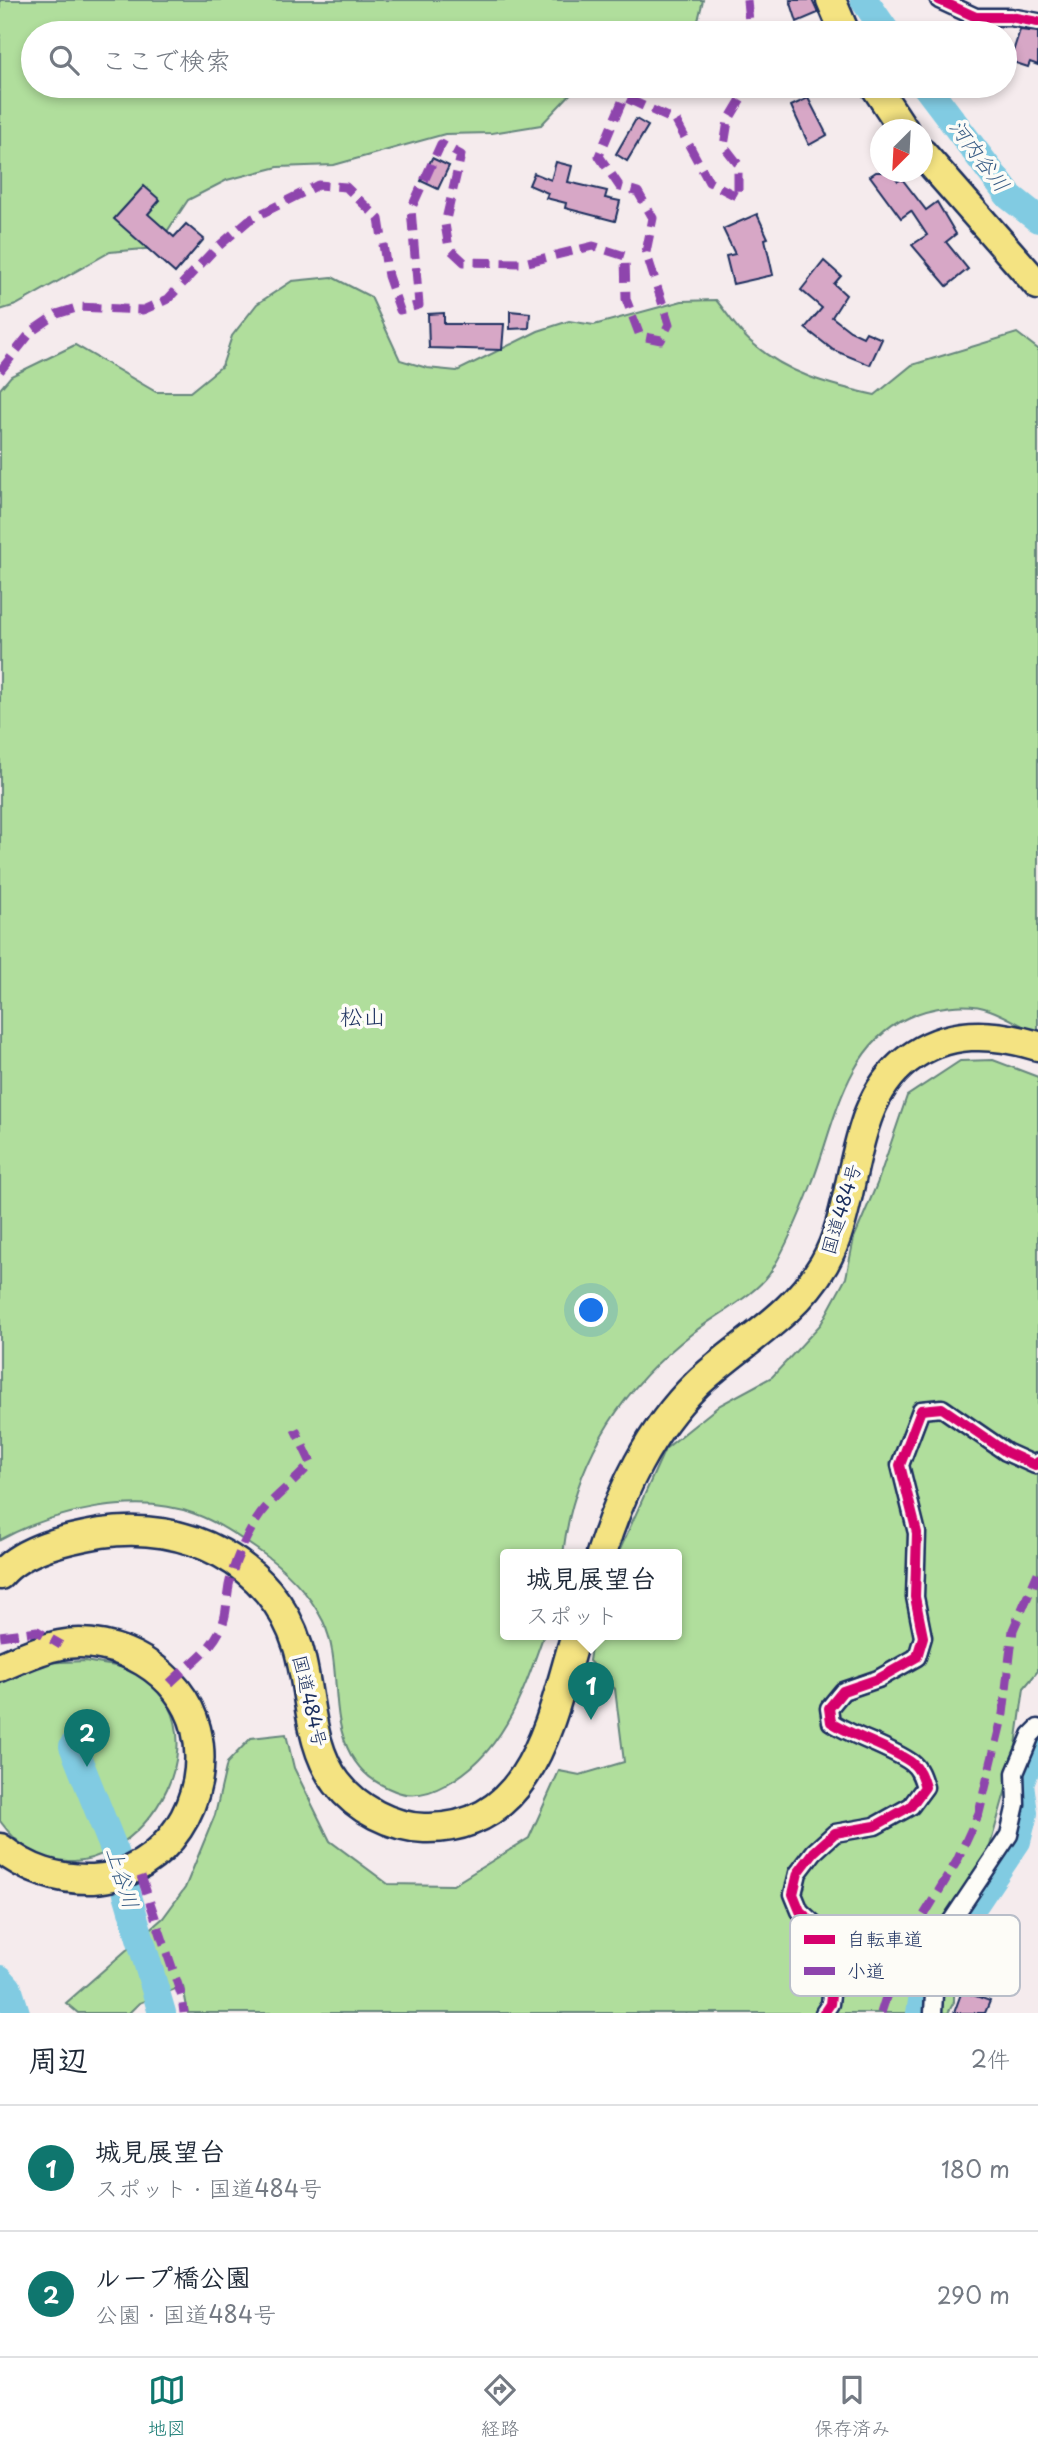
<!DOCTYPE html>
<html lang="ja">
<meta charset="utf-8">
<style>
:root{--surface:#fff;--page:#f6f6f7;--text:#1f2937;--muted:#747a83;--line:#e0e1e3;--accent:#0f766e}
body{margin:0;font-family:"Playpen Sans","Klee One",sans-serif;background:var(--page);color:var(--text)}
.compass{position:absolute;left:870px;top:119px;width:63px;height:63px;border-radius:50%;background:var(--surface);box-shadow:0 4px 10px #0003;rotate:204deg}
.you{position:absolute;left:592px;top:1311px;width:24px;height:24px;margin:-18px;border:5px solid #fff;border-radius:50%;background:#1a73e8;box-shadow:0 0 0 10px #1a73e833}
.badge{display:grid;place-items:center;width:46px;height:46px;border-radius:50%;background:var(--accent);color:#fff;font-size:23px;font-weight:700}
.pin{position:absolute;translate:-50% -58px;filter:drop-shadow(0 2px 4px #0008)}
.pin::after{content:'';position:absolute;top:37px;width:24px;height:21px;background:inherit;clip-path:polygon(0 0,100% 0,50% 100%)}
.popup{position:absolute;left:500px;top:1549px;width:182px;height:91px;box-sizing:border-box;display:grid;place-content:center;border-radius:7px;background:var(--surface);filter:drop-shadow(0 2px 5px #0005);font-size:23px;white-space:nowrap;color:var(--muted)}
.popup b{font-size:26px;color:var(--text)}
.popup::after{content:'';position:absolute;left:50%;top:100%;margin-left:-14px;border:14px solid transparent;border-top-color:var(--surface)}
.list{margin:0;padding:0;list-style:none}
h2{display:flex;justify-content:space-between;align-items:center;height:91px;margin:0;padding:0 28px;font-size:30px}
h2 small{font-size:23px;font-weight:400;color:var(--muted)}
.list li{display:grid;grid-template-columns:46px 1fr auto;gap:21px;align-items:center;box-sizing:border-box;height:126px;padding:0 28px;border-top:2px solid var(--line)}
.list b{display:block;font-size:26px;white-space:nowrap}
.list p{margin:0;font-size:23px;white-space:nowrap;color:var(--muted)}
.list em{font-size:23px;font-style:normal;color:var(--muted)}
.icon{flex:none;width:38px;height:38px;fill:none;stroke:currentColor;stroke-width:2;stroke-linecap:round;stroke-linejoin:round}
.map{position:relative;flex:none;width:1038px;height:2013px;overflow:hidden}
.search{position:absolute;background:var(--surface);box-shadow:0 4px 10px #0003;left:21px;right:21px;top:21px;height:77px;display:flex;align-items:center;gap:18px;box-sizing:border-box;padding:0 24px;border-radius:38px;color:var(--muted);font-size:26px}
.sheet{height:343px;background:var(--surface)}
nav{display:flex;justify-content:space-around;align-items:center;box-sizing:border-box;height:98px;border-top:2px solid var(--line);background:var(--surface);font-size:19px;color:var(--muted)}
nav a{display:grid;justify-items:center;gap:4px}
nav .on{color:var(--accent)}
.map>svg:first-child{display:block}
.green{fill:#b0de9c;stroke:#66867d;stroke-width:2}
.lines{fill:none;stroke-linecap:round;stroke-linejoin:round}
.river{stroke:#81cbe2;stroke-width:28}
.building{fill:#d7a7c6;stroke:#1b2f5e;stroke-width:2}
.street-casing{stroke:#1b2f5e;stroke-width:21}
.highway-casing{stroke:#1b2f5e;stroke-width:33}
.street{stroke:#fdfcf7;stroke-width:16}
.highway{stroke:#f4e382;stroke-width:28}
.quiet{stroke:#8e44ad;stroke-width:9;stroke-dasharray:18 9;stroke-linecap:butt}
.cycleway-casing{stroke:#fdfcf7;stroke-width:15}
.cycleway{stroke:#d6006c;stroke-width:10}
.labels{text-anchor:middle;stroke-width:7;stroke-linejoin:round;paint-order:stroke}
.street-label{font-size:19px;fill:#1b2f5e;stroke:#fdfcf7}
.water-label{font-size:21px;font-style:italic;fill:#3a5e86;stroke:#fdfcf7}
.quarter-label{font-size:23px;fill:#1b2f5e;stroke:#fdfcf7}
.key{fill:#fdfcf7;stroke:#b9bec9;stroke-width:2}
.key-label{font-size:19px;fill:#1b2f5e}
</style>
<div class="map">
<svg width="1038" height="2013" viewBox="0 0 1038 2013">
<rect width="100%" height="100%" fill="#f5ebed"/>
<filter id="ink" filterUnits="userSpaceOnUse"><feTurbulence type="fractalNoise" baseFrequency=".0143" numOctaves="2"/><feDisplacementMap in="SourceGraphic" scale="14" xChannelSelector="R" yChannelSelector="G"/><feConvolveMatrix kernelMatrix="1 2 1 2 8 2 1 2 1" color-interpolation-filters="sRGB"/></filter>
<g filter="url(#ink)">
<path class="green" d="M0,0H703L695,33H33V86H578L541,125L492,133L445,134L334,165L278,167L227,180L188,200L156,248L110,252L16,305L0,310Z
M332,277L371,297L400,360L427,368L457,371L538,331L569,321L594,325L682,301L716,300C727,313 738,331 751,342C787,374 829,385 875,395L912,365L1017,333L1038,349V1034C1022,1026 1007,1016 990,1010C967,1001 930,1007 907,1018C845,1046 834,1126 812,1183C801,1212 788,1243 772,1270C759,1293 716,1315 694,1332C620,1389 574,1461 563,1554H505V1634H544C523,1693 503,1755 445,1785C429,1794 412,1798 395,1791C375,1783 362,1774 351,1755C328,1714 343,1663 323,1621C308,1591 282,1566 255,1548C236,1535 217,1522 195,1514C137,1492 53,1511 0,1540V389L11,376L75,345L156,392H190L222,366L232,336L257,304L292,281Z
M993,1060L1038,1077V1671L1024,1688L1014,1760L990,1846L973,1886L954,1903V2002L948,2013H188L183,1986L139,2003L129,2013H78L66,2003L163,1918L185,1888L215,1815L227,1763L251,1738L286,1734L294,1768L330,1841L388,1884L453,1885L529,1838L559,1771L580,1775L624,1762L615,1689L589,1661L593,1634H677V1554H618L665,1449L720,1405L772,1377L821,1324L846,1278L854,1238L877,1184L907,1096L960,1061Z
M86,1661C102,1665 130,1666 143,1675C248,1755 88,1943 0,1821V1675L38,1663Z"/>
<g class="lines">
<path class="river" d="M864,0L887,33
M926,86L1009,196L1038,219
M73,1746L115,1852L162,2013
M0,1979L8,1988L16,2013
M920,2013L924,1989L948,1944L1017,1841L1024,1813L1020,1784L1038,1738"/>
</g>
<path class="building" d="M790,0H812L818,13L797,22Z
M1020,30L1038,32V65L1030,62L1028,67L1010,61Z
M808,98L827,135L809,145L791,106Z
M636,119L648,126L627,161L616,154Z
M432,158L449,166L438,189L421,181Z
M556,162L572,166L568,182L607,191L605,198L620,201L615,221L565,208L566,203L546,198L548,193L529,185L534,173L551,180Z
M876,172H891L898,181L902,179L926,210L937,202L956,234L946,242L968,269L947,286L912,245L927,235L911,211L901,218L870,176Z
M144,186L160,200L148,214L174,237L186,224L204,239L175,273L114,219Z
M757,214L768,238L765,239L773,275L733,284L726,256L735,254L723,229Z
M824,261L841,276L834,284L846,295L832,317L850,331L863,337L866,332L882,339L870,365L833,350L805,328L822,308L801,290Z
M510,311L530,313L529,328L510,329Z
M444,313V324H504L502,350L429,348L428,314Z
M992,1972H1007V1991H992Z
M962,1991L990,2001L985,2013H954Z"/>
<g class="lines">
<g class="street-casing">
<path id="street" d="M939,0L976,17H1010L1038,22
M824,2013L830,2004L835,1957L824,1933L800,1911L793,1894L798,1873L814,1852L835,1833L875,1826L911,1806L925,1787C922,1778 920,1769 912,1763C890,1747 856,1738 831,1722L829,1708L843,1691L878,1679L917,1657L923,1637L915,1597L917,1533L900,1465L921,1410L942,1408L1006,1452L1035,1465L1038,1462
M933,2013L934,1994L945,1951L938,1941L1009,1835L1016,1804L1015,1773L1031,1735L1038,1728"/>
</g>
<g class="highway-casing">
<path id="highway" d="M831,0L845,33
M875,86L904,130
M922,153L1038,285
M601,1554C621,1491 649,1431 697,1384C740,1343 792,1318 824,1264C860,1202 846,1107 907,1060C948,1029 992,1032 1038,1046
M0,1575C23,1548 67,1539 101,1533C185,1520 272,1562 298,1647C311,1690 308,1746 337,1783C357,1809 392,1827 424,1828C534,1831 551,1716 576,1634
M0,1667C19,1659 39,1649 60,1645C116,1634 182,1672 196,1729C213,1798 166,1875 93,1879C57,1880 28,1870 0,1848"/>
</g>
<use href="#street" class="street"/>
<use href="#highway" class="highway"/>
<path class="quiet" d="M747,0L750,33
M0,371L32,331L57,314L79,307L143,310L168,299L213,251L249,220L318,185L346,187L379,219L388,276L400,310L419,305L411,209L441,144L461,155L445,224L449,248L464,262L524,263L593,246L625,256L626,299L640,336L661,340L669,324L646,252L653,218L638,192L620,187L599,156L624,97L676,121L709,182L738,197V164L724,146L728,121L749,86
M0,1636L37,1631L61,1645
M170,1683C187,1666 211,1651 221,1628C227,1615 226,1605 228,1592C230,1572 243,1543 253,1526C266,1501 293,1485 311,1463L295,1429
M141,1876L182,1997L184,2013
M881,2013L899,1956L957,1861L979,1813L1003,1714L1013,1630L1038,1573"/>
<g class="cycleway-casing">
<path id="cycleway" d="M939,0L976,17H1010L1038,22
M824,2013L830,2004L835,1957L824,1933L800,1911L793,1894L798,1873L814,1852L835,1833L875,1826L911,1806L925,1787C922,1778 920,1769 912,1763C890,1747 856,1738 831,1722L829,1708L843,1691L878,1679L917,1657L923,1637L915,1597L917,1533L900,1465L921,1410L942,1408L1006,1452L1035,1465L1038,1462"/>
</g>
<use href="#cycleway" class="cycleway"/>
</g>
</g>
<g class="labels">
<g class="street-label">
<text transform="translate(841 1209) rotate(-73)" y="7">国道484号</text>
<text transform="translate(310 1701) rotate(77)" y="7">国道484号</text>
</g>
<g class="water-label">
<text transform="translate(979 156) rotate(53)" y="7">河内谷川</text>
<text transform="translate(122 1878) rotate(73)" y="7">上谷川</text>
</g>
<g class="quarter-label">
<text x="363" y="1025">松山</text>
</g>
</g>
<rect x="790" y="1915" width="230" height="81" rx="10" class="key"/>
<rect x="804" y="1935" width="31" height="9" fill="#d6006c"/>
<rect x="804" y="1967" width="31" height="8" fill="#8e44ad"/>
<g class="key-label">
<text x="847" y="1946">自転車道</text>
<text x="847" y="1978">小道</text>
</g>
</svg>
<svg class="compass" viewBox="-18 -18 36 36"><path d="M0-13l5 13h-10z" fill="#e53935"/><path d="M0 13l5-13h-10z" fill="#747a83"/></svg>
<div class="you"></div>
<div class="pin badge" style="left:591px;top:1720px">1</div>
<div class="popup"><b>城見展望台</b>スポット</div>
<div class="pin badge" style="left:87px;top:1767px">2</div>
<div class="search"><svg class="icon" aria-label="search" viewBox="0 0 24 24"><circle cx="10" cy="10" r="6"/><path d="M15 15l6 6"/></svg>ここで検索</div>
</div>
<section class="sheet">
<h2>周辺<small>2件</small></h2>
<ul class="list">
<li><span class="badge">1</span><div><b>城見展望台</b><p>スポット · 国道484号</p></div><em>180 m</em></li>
<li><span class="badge">2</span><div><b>ループ橋公園</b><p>公園 · 国道484号</p></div><em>290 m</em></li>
</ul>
</section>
<nav>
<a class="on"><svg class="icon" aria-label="map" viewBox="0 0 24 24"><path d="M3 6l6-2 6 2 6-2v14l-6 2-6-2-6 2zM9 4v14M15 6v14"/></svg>地図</a>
<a><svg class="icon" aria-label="directions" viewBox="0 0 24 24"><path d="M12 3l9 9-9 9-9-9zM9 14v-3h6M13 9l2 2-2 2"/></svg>経路</a>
<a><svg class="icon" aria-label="saved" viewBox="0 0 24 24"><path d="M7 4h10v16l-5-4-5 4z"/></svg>保存済み</a>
</nav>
